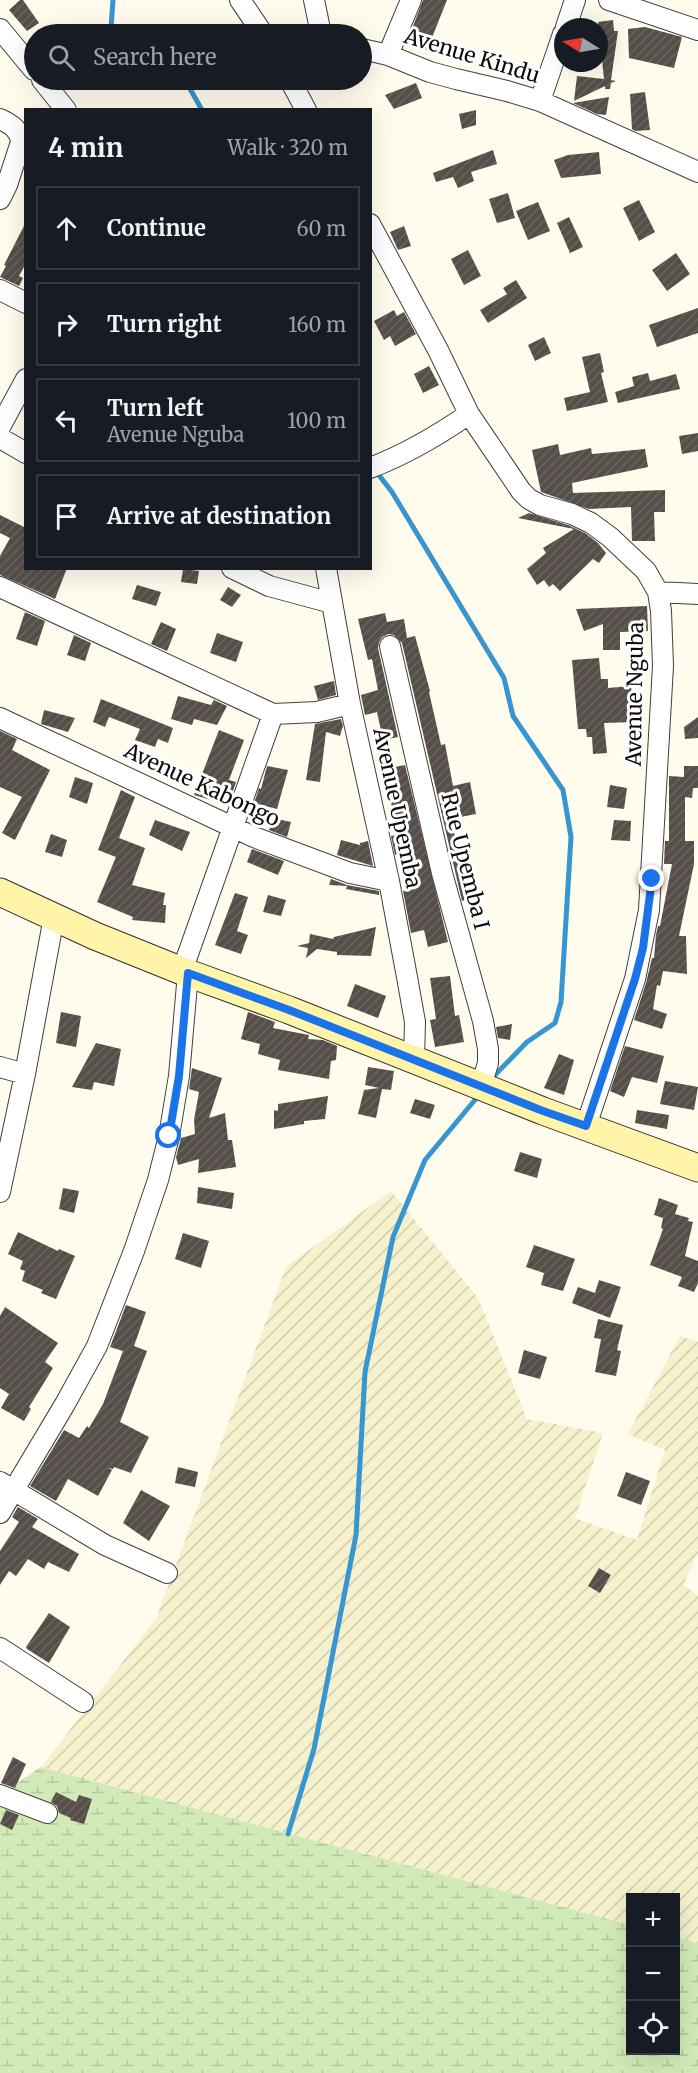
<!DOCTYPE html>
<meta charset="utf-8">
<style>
:root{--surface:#171b24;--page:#242831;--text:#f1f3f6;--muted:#9ea1a6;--line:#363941}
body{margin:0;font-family:Merriweather,serif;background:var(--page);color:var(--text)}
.controls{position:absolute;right:18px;bottom:18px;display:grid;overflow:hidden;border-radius:0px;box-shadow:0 6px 24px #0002}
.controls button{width:54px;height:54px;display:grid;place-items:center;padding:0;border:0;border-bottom:2px solid var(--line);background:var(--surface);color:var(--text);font:30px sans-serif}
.compass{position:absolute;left:554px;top:18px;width:54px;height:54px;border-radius:50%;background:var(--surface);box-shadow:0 6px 24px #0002;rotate:281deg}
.stop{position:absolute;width:18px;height:18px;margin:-14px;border:4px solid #1a73e8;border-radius:50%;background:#fff}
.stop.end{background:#1a73e8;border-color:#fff;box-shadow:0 2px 6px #0008}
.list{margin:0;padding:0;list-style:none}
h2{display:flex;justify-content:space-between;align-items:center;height:78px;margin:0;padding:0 24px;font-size:26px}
h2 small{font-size:20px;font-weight:400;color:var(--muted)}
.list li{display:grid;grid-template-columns:39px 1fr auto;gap:18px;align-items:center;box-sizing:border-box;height:84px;margin:0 12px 12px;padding:0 12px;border:2px solid var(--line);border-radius:0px}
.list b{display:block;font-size:22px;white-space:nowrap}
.list p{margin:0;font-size:20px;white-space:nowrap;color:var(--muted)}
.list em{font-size:20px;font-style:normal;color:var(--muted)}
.icon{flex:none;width:33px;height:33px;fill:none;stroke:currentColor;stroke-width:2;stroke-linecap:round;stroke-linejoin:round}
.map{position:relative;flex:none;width:698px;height:2073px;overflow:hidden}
.search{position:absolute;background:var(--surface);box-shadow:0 6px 24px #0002;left:24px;top:24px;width:348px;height:66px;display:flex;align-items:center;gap:15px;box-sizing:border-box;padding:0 21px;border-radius:33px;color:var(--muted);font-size:22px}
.panel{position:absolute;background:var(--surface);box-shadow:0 6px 24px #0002;left:24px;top:108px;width:348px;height:462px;border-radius:0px}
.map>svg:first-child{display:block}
.farmland{fill:url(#farmland-furrows)}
.wetland{fill:url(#wetland-marsh)}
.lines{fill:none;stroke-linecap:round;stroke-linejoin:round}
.stream{stroke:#3795cf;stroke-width:5}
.building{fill:url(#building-hatch)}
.street-casing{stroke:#404040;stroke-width:22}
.secondary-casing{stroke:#2f2f2f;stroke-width:29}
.street{stroke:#fff;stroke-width:20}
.secondary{stroke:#fff4a8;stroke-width:27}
.route{stroke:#1a73e8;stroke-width:8}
.labels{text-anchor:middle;stroke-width:6;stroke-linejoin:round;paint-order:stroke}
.street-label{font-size:21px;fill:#0d0d0d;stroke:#fff}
</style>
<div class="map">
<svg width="698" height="2073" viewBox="0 0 698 2073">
<defs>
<pattern id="farmland-furrows" width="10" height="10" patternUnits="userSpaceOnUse" patternTransform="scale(1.5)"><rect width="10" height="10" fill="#f5f1cd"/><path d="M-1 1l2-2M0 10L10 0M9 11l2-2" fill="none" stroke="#d1cdaf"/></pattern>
<pattern id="wetland-marsh" width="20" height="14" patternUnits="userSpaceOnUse" patternTransform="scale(1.5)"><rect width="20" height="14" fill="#d2eab7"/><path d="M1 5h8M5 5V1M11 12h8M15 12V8" fill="none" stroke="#b3c89c"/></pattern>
<pattern id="building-hatch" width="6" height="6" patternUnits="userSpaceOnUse" patternTransform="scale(1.5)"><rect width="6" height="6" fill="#564e49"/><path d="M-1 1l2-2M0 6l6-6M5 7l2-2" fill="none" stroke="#69635f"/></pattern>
</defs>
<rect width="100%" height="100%" fill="#fffbed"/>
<path class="farmland" d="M391,1191L478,1298L527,1419L603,1433L575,1518L637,1540L665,1450L628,1434L680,1336L698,1342V1553L683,1585L698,1595V1943L676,1937V1898H630V1925L41,1767L156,1619L286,1267Z"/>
<path class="wetland" d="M41,1767L630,1925V2050H676V1937L698,1943V2073H0V1794Z"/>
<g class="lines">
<path class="stream" d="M113,0L111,28L118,34
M185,80L202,110
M375,470L392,492L504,678L513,716L563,790L571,837L561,1002L555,1023L527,1042L493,1077
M288,1834L314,1749L356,1535L365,1372L393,1237L425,1160L479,1095"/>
</g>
<path class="building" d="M20,0H23L39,23L27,31L9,10Z
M423,0H447L427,50L407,42Z
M613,20L614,31H618L611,80L616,81L611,83L610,89H605V86L574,101L577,76L604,79L598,22Z
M645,27L682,37L674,68L629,58L628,29Z
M416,83L422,98L394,109L385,95Z
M645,92L650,130L635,131L632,129L630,94Z
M609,97L606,115L597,114L573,103Z
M476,110V125L462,129L459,114Z
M493,150L497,164L471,172L474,181L458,188L453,177L436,182L433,173Z
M599,152L601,174L561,178L554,160L568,155Z
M508,193L515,218L497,223L489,199Z
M639,200L655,232L639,241L623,208Z
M538,202L550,231L528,240L516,211Z
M569,217L583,247L570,253L557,223Z
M26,222V263L19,276L23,278L19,286L0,277L6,266L4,265Z
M404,226L411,246L398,250L390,232Z
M468,250L481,276L464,285L451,259Z
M676,253L690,274L667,291L652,270Z
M516,280L527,298L488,323L480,310L507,294L503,288Z
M698,308V333L657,347L649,325Z
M394,310L397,316L404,312L416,334L395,346L390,336L384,340L374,321Z
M544,337L551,353L535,361L528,345Z
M600,353L604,372L601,373L608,402L567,411L564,398L590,392L582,357Z
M429,366L439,385L423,393L414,374Z
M648,373L650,381L676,374L680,389L618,403L615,392L634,386L632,377Z
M698,433V451L682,454L679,436Z
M558,444L560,455L591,448L592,454L645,449L648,467L572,483L573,493L665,490V512H654L655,541H632L631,507L589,509L541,492L532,450Z
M529,513L568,525L585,533L598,543L606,553L599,563L593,559L560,591L553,584L549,587L544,580L537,585L527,569L546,553L543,548L574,529L518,518Z
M0,515L26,528V568H67L55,599L0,575V556L10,538L0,533Z
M183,569L199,571L197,584L181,582Z
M137,585L161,592L156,606L132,599Z
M228,587L241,595L232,607L220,600Z
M647,606L648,631L620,632V650H603V624L584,631L576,609Z
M25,612L45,621L37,646L16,639Z
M385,613L387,622L404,619L407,638L415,636L430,691L429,692L441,745L445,744L453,786L470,782L476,814L450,819L464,866L461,867L469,899L462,901L402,643L394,635L388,634L382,637L379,642L378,648L398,737L383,740L377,712L365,715L361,695L378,690L372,659L368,660L358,619Z
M161,622L176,629L167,651L151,644Z
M217,633L243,642L236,662L210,653Z
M74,635L91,643L85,661L67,655Z
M599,658L601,679H608V688L631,686L634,722L604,723L607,753L593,754L592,737H587L586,729H578L572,660Z
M334,681L336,695L318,700L314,686Z
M178,696L211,705L214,700L227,706L217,725L194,719L192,725L171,719Z
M101,699L173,728L168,743L158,739L155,747L135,740L140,729L109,717L105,727L93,722Z
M44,710L75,718L68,732L41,724Z
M698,717V738L685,739L684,727Z
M341,719L343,726L340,736L326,732L320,782L306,780L315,724Z
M219,730L244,740L229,780L236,782L228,805L194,795Z
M0,731L17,739L12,750L50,770L15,840L2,833L22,797L0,787Z
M405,765L448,942L428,947L424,930L411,933L403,891L410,889L402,853L395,855L391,836L397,835L385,769Z
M267,766L288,770L277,809L254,803L259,788L261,789Z
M684,766H698V788H693L692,798L685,797V841H694V864L679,936H686L687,974L663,971L660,986L657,985L653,1009L667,1014L662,1029L634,1020L646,983L652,958H654L656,935L658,926H660L672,864H664L665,841H669V776L684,777Z
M75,777L93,783L87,804L69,797Z
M610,785L627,788L624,809L607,807Z
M121,790L135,797L119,838L145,848L132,885L165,893L163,905H166L165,923L132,920L133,917L97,902L116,857L98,850Z
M273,818L291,822L287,837L269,830Z
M155,820L190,832L182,851L149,835Z
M614,820L631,821L630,841L611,840Z
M51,834L67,840L62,857L45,852Z
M341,840L360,845V843L368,841L373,866L337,855Z
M252,849L284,861L278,875L247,862Z
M331,879L347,885L379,891V895L346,889L347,886L329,885Z
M235,893L248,897L237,931L248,935L241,954L215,945Z
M268,895L286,900L281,916L263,912Z
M376,927L371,956L337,955V952L317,949L306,958L308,948L297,946L309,943L310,934L333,939L334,937Z
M450,976L455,1016L459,1015L464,1042L435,1047L430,1020L436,1019L430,978Z
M355,984L386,996L378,1018L347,1006Z
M61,1012L81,1016L76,1047L56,1043Z
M248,1012L275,1022L273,1028L309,1035L308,1039L323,1040L337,1046L336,1060L331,1061L329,1079L278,1070L280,1060L258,1054L260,1044L241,1039Z
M512,1024L510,1040L498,1038L496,1027Z
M96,1043L121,1049L114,1086L94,1082L92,1090L72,1087Z
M625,1046L664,1056L657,1083L632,1077L624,1097L610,1091Z
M559,1054L574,1060L564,1095L544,1088Z
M368,1067L394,1071L391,1090L382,1089L376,1118L358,1114L364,1090L379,1088L365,1085Z
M192,1068L222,1078L209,1118L225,1113L228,1140H232L236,1167L198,1173L199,1159L178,1165L176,1157L181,1138L195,1134L194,1120L199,1092L189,1089Z
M665,1081L698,1087L694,1110L660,1104Z
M328,1096L325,1119L304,1121V1124L274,1129V1110L278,1111V1104Z
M415,1099L435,1105L430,1119L410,1113Z
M637,1110L669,1115L667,1129L635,1123Z
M520,1152L542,1159L537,1178L514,1171Z
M198,1187L234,1193L232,1209L197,1203Z
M63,1188L79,1191L74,1213L59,1209Z
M659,1198L678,1205L675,1214L689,1218L688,1221L693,1222L685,1256L698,1261V1283L694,1292L678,1286L682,1277L650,1265L663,1229L661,1228L663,1218L654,1215Z
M18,1232L58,1251L59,1249L75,1256L56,1299L41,1293L43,1290L22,1281L25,1271L20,1269L23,1261L8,1254Z
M183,1233L209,1241L201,1268L175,1259Z
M534,1245L575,1259L563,1291L541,1285L544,1273L526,1267Z
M599,1280L621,1287L610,1318L572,1303L578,1287L595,1293Z
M126,1305L146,1312L134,1346L147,1351L120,1422L149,1437L131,1473L114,1467L113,1469L108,1468L112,1470L98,1496L68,1479L56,1501L30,1486L64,1430L79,1438L87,1426L89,1428L103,1404L123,1351L110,1347Z
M5,1307L58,1343L45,1362L53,1368L29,1407L31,1409L24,1421L1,1408L9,1394L0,1388V1316Z
M598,1319L623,1325L617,1350L621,1351L616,1376L595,1372L601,1339L594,1338Z
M524,1350L547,1357L540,1379L518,1373Z
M178,1467L198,1472L195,1487L175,1483Z
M626,1472L650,1481L641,1505L617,1496Z
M141,1490L170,1506L149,1541L123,1523Z
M18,1507L38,1519L32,1527L79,1554L69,1572L48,1562L44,1569L28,1559L16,1576L9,1571L0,1585V1551L19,1522L12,1517Z
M599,1568L611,1575L600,1593L588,1586Z
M49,1613L70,1627L49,1663L27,1649L26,1647Z
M13,1757L26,1764L15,1788L1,1783Z
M56,1792L76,1802L79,1795L92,1799L84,1824L70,1820L71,1818L59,1813L57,1806L51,1802Z
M6,1810L19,1815L12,1830L0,1824Z"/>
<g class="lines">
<g class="street-casing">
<path id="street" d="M240,0L263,34
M314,0L321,34
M609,0L698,30
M566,27L575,0
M0,29L34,70
M362,49L388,55L430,72L456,79L507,91L540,101L698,172
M388,55L411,0
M42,80L66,110
M290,80L306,110
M540,101L563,34
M0,119C11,124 20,130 21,142L7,185L0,199
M370,224L438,350L469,414L521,491L529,499L540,505L572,514L591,523L610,537L646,571L658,592L661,611L663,666L649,910L635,979L586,1126
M0,290L26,303
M0,427L26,379
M0,438L26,453
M370,468C407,454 437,436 469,414
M232,568L269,586L332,603
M326,568L350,704L389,881L407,977L415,1022L414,1059
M0,587L273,714L317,712L350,704
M658,592L698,594
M390,646L442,873L483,1021L488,1049V1063L481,1086
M0,718L254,837L350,873L389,881
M182,971L273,714
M0,1067L25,1074
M0,1192L25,1074L54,917
M0,1482L105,1545L167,1573
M0,1513L65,1404L97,1346L134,1251L158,1180L169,1136L179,1076L188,973
M0,1648L83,1702
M0,1795L47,1813"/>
</g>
<g class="secondary-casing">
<path id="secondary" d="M0,892L95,936L182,971L289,1010L543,1111L698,1168"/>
</g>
<use href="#street" class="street"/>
<use href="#secondary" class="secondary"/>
</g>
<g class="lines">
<path class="route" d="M169,1136L179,1076L188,973L289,1010L543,1111L586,1126L635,979L643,948L652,879"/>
</g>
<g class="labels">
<g class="street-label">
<text transform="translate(472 56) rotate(17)" y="7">Avenue Kindu</text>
<text transform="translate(635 694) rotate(-89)" y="7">Avenue Nguba</text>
<text transform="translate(202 785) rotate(25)" y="7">Avenue Kabongo</text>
<text transform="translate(397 808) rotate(78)" y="7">Avenue Upemba</text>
<text transform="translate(465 861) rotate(76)" y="7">Rue Upemba I</text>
</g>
</g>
</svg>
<div class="controls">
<button>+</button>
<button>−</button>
<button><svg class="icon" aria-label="locate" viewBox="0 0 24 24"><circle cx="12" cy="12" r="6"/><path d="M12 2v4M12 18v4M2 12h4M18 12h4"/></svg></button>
</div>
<svg class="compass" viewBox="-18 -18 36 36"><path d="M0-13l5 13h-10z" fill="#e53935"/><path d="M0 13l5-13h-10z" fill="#9ea1a6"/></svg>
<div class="stop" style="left:169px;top:1136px"></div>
<div class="stop end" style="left:652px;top:879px"></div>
<div class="search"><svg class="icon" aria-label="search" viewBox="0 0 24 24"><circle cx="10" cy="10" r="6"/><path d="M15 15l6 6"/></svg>Search here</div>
<section class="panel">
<h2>4 min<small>Walk · 320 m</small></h2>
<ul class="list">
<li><svg class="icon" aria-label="ahead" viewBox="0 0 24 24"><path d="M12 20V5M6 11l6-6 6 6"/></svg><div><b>Continue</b></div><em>60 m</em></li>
<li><svg class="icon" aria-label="right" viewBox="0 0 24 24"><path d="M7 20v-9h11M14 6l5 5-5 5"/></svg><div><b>Turn right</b></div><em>160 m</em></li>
<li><svg class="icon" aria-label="left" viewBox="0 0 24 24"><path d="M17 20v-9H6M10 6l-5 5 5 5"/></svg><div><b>Turn left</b><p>Avenue Nguba</p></div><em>100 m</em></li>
<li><svg class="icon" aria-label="arrive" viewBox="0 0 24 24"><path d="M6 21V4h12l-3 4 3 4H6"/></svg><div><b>Arrive at destination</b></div></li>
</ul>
</section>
</div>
